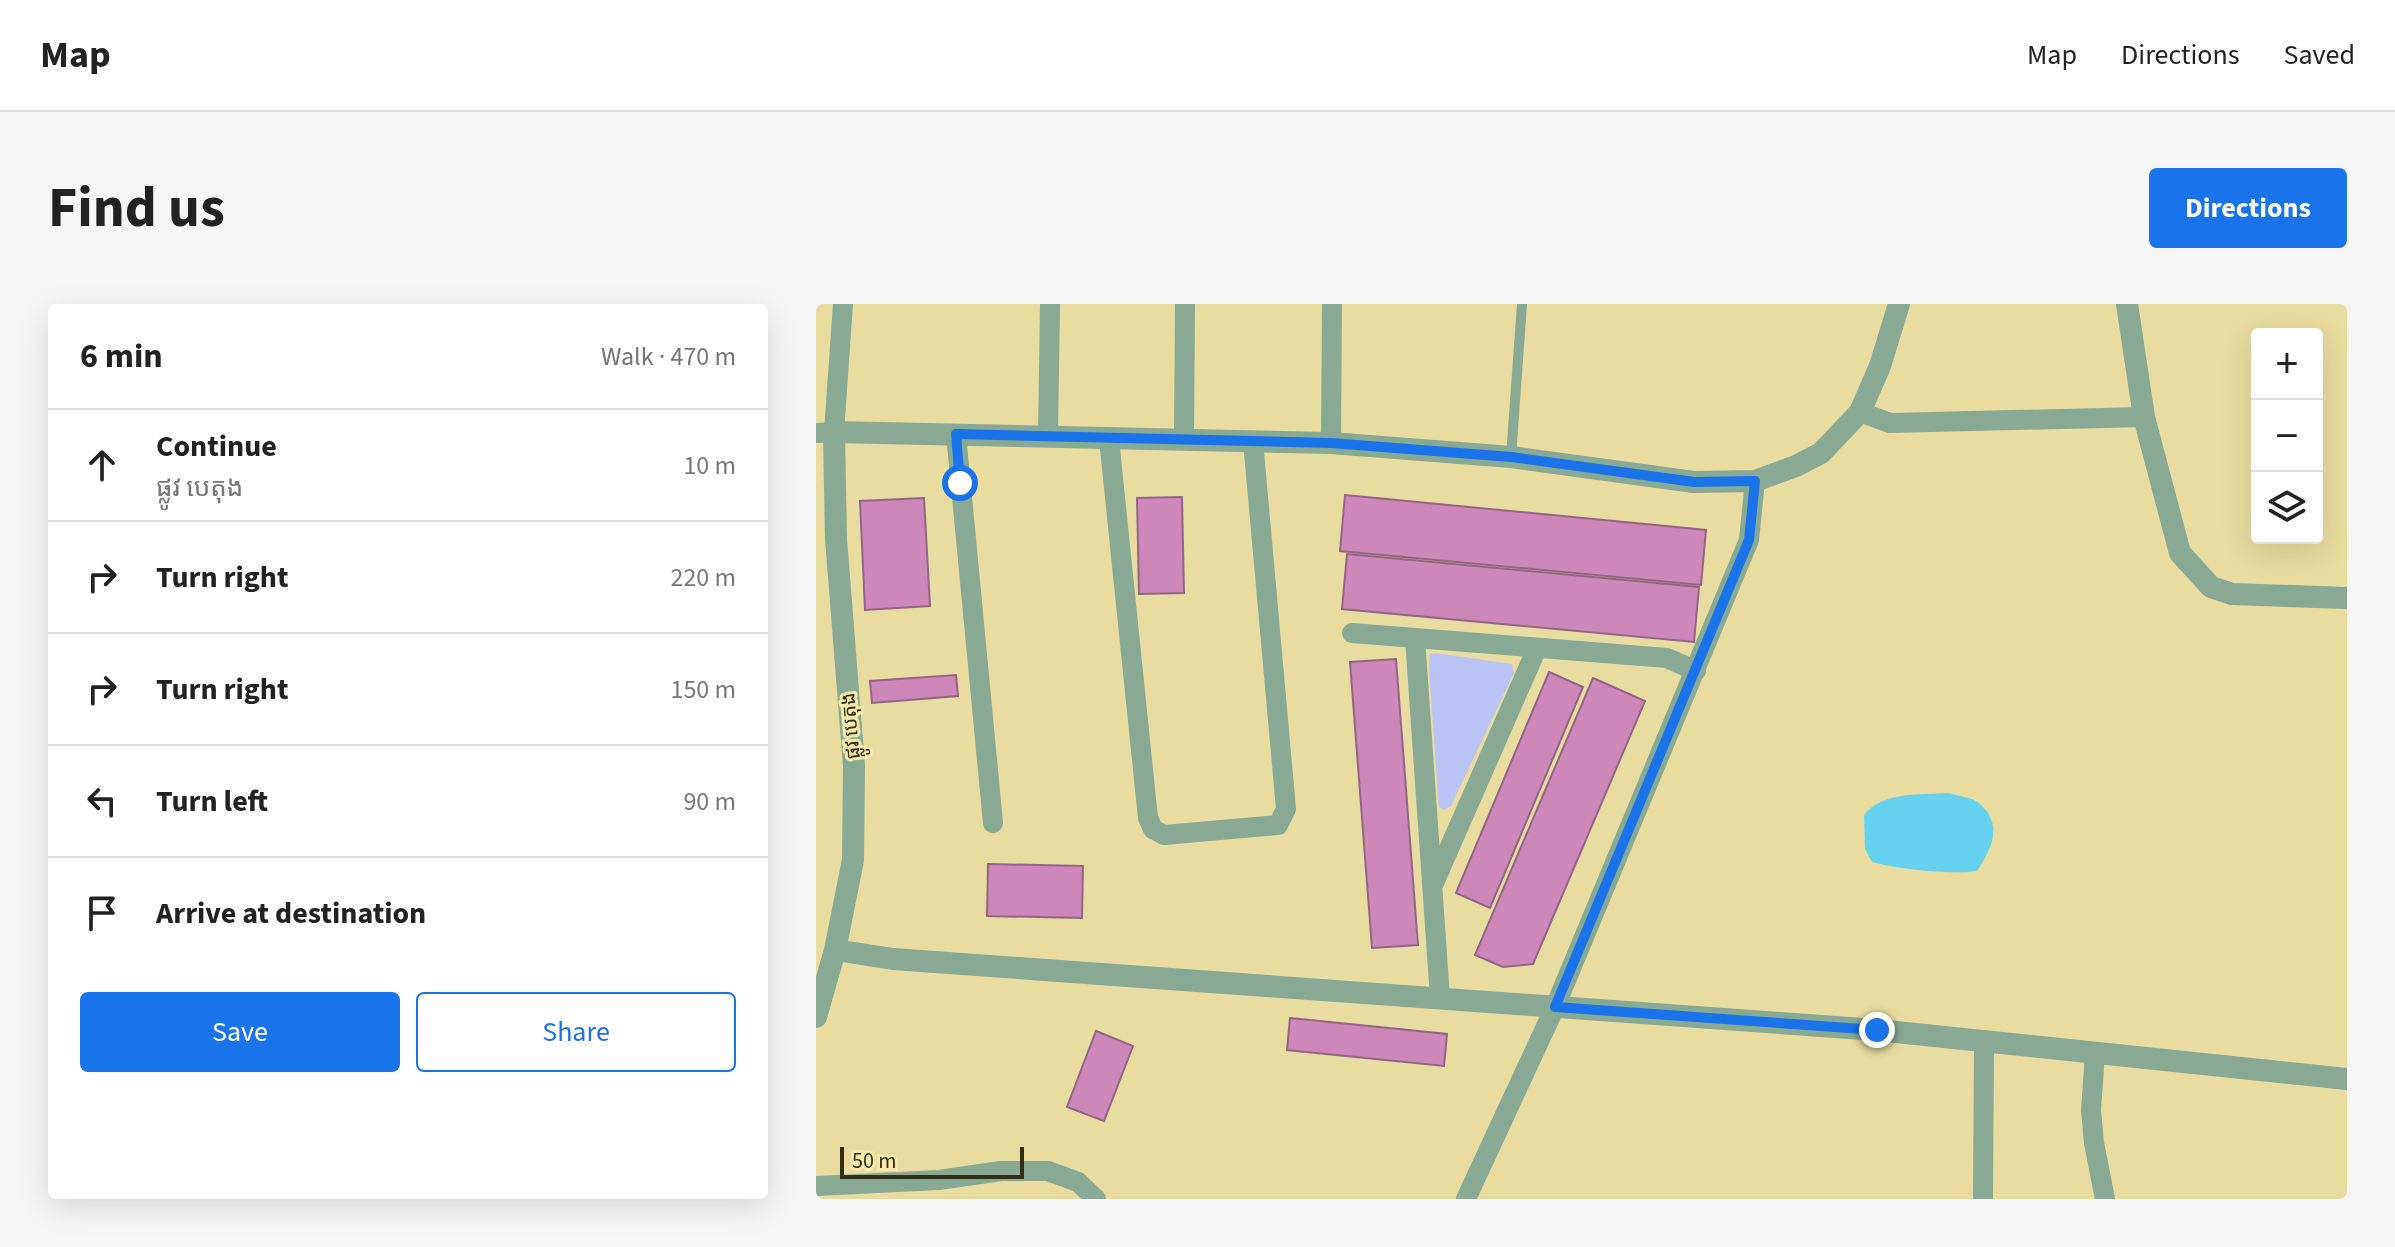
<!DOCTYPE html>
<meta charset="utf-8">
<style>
:root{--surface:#fff;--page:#f6f6f6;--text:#222;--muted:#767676;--line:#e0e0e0;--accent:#1a73e8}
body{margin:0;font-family:"Source Sans 3","Noto Sans Khmer",sans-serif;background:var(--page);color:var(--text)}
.controls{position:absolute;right:24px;top:24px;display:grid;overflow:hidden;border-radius:8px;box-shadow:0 8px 32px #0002}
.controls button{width:72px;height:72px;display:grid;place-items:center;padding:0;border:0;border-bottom:2px solid var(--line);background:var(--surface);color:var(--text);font:40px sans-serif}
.scale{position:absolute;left:24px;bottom:20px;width:184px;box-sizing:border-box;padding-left:8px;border:4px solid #332e16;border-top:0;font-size:22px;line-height:28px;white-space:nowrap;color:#332e16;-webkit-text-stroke:6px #f6e9ad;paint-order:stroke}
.stop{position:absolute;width:24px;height:24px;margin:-18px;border:6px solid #1a73e8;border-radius:50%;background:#fff}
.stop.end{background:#1a73e8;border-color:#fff;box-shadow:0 2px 8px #0008}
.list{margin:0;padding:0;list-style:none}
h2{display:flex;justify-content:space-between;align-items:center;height:104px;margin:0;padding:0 32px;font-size:34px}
h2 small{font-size:26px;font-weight:400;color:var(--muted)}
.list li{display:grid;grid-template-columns:52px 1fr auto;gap:24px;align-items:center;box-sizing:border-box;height:112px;padding:0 32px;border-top:2px solid var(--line)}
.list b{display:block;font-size:30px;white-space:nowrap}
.list p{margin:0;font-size:26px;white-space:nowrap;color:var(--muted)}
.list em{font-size:26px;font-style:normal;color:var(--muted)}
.actions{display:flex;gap:16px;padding:24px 32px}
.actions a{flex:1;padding:18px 0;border:2px solid var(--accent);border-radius:8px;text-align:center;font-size:28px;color:var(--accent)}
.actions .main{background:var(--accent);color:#fff}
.icon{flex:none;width:44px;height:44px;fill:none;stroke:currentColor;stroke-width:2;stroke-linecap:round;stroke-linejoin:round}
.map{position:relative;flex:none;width:1531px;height:895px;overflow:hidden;border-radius:8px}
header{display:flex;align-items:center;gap:48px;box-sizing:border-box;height:112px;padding:0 40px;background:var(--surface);border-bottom:2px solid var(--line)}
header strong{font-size:38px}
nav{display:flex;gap:44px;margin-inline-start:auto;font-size:28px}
.intro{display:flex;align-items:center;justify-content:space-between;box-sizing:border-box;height:192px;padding:0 48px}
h1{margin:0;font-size:56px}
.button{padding:20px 36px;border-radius:8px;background:var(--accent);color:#fff;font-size:28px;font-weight:700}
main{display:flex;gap:48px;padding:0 48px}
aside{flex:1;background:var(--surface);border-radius:8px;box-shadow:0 8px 32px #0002}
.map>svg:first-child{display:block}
.green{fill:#bac3f4}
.water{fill:#67d2ee}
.building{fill:#cd88ba;stroke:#946487;stroke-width:2}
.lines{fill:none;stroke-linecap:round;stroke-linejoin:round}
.service{stroke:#88a994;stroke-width:10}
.minor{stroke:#88a994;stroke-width:20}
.tertiary{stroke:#88a994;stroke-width:22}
.route{stroke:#1a73e8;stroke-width:10}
.labels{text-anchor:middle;stroke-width:6;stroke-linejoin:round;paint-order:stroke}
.street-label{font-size:20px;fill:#332e16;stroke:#f6e9ad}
</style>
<header>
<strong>Map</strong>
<nav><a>Map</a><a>Directions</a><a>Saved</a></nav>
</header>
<div class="intro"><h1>Find us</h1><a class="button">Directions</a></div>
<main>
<aside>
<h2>6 min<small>Walk · 470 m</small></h2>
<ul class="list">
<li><svg class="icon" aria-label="ahead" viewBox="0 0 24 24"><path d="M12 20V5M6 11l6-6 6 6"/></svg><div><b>Continue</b><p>ផ្លូវ បេតុង</p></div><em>10 m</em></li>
<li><svg class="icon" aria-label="right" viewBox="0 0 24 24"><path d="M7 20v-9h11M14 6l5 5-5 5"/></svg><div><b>Turn right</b></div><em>220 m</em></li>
<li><svg class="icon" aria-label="right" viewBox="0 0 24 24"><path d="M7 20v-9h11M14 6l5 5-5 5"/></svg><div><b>Turn right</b></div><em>150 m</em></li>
<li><svg class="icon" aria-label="left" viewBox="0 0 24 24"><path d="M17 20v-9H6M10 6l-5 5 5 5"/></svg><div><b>Turn left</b></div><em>90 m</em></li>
<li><svg class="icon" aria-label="arrive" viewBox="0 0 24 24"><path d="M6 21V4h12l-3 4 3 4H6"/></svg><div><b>Arrive at destination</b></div></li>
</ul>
<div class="actions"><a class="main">Save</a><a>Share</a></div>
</aside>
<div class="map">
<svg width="1531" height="895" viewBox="0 0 1531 895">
<rect width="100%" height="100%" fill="#e9dca0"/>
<path class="green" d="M620,349L696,360L698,369L635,502L628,506L623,503L613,365L614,350Z"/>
<path class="water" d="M1133,489C1141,492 1156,493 1163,499C1188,521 1176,544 1161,567C1136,571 1081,565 1056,558L1049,545L1048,511C1067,487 1103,491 1133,489Z"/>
<path class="building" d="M529,191L890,226L885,281L524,247Z
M366,193L368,289L323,290L321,194Z
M108,194L114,302L49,306L44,197Z
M531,250L883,283L878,338L526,305Z
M580,355L602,641L556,644L534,358Z
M733,368L767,383L674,604L640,589Z
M140,371L142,392L56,399L54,377Z
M777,374L829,397L717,660L687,663L659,651Z
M172,560L267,562L266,614L171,612Z
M474,714L631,730L628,762L471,746Z
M280,727L317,742L288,817L251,803Z"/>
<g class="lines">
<path class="service" d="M695,153L706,0"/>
<path class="minor" d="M1044,108L1074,119L1328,113
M0,129L18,128L27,0
M140,130L177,519
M232,131L234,0
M293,135L332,514L337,525L348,531L462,521L470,505L437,137
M368,136L369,0
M515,139L516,0
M536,329L851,354L880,367
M599,334L624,694
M618,579L721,344
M1279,750L1275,806L1278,839L1289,895
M0,882L123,876L185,867H232L262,878L280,895
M650,895L739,703L933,236L939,177
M1167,895L1168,737"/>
<path class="tertiary" d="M1311,0L1328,113L1364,249L1395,283L1416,290L1531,294
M19,646L77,655L1061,726L1531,775
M0,713L19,646L37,556L38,462L20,235L18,128L515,139L695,153L878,178L939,177L980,162L1005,149L1044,108L1064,62L1083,0"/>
</g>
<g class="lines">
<path class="route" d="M144,179L140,130L515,139L695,153L878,178L939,177L933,236L739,703L1061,726"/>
</g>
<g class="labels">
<g class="street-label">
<text transform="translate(34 422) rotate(-95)" y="7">ផ្លូវ បេតុង</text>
</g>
</g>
</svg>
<div class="controls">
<button>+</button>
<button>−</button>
<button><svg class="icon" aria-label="layers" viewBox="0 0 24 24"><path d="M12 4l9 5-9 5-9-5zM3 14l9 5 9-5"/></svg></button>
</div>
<div class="scale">50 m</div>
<div class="stop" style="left:144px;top:179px"></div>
<div class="stop end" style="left:1061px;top:726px"></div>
</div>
</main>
